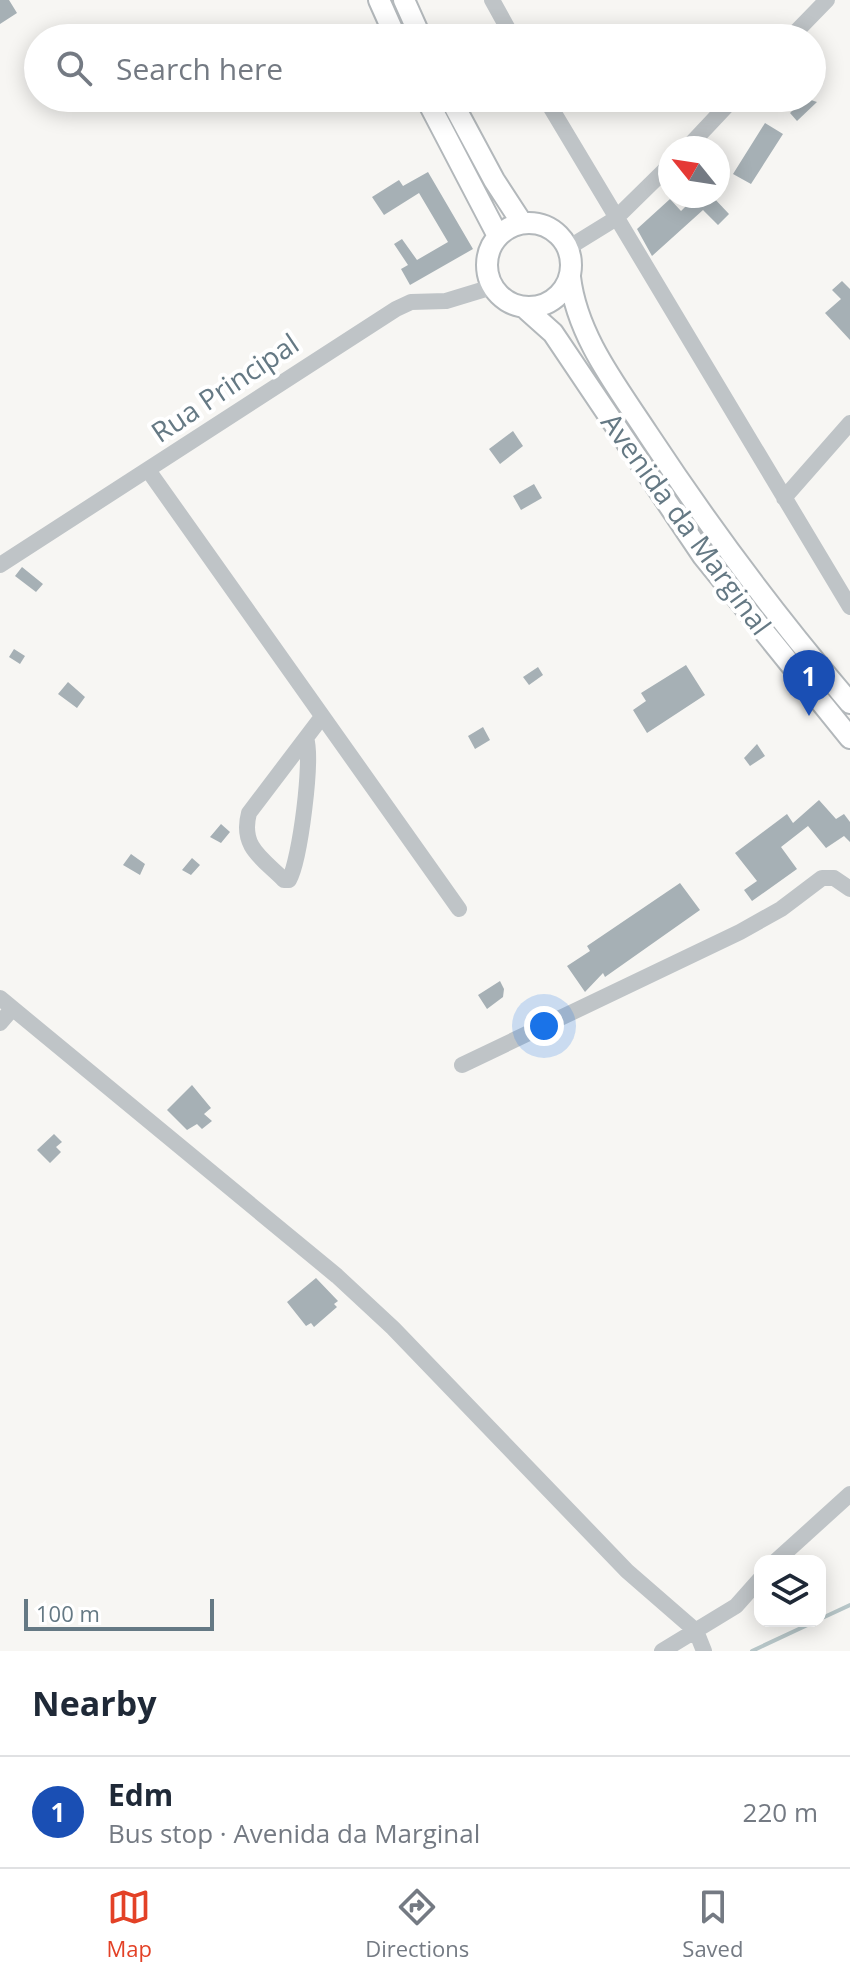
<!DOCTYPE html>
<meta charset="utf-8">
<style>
:root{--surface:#fff;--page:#f2f2f3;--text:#1f2937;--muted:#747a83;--line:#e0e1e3;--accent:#e34126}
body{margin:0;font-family:"Open Sans",sans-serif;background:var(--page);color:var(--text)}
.controls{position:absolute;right:24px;bottom:24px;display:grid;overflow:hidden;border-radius:16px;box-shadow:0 4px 20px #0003}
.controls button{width:72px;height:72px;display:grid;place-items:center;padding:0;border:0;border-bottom:2px solid var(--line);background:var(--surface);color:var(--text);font:40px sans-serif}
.compass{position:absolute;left:658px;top:136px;width:72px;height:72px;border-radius:50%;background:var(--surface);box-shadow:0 4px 20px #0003;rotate:300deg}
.scale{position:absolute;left:24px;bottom:20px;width:190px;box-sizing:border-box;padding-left:8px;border:4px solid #657984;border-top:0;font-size:22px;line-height:28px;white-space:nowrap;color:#657984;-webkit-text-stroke:6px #fff;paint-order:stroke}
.you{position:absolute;left:544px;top:1026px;width:28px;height:28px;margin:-20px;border:6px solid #fff;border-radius:50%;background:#1a73e8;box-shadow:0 0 0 12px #1a73e833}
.badge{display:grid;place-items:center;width:52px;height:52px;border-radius:50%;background:var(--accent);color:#fff;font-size:26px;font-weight:700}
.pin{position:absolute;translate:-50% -66px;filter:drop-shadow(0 2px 4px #0008)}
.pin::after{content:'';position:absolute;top:42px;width:28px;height:24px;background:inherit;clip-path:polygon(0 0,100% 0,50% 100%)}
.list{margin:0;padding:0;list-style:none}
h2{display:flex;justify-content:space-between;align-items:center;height:104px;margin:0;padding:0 32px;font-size:34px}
h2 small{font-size:26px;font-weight:400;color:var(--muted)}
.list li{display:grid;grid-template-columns:52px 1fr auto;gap:24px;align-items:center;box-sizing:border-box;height:112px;padding:0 32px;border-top:2px solid var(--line)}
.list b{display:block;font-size:30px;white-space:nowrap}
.list p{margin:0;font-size:26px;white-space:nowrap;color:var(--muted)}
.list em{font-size:26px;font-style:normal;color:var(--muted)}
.icon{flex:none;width:44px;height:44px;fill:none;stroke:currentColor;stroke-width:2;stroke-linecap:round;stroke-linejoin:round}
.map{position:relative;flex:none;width:850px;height:1651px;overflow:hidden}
.search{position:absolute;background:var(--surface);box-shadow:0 4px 20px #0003;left:24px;right:24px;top:24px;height:88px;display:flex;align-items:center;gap:20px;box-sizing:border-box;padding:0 28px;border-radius:44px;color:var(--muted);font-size:30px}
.sheet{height:216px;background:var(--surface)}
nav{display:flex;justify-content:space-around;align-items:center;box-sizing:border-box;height:112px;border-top:2px solid var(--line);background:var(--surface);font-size:22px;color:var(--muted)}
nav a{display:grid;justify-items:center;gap:4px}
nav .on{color:var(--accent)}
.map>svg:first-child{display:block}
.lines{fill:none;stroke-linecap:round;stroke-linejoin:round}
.stream{stroke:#b6c5c7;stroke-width:4}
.building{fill:#a6b0b5}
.major-casing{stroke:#b3b8bb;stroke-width:24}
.minor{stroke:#bfc4c7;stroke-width:16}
.major{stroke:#fff;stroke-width:20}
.labels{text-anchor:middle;stroke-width:8;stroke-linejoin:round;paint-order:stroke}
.street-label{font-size:28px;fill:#657984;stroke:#fff}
</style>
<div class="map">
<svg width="850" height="1651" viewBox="0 0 850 1651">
<rect width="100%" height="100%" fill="#f7f6f3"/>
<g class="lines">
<path class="stream" d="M820,1619L850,1605
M752,1651L816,1621"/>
</g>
<path class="building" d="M0,0H9L17,13L0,24Z
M805,98L817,102L797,121L790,113Z
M765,123L783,134L751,184L733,174Z
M428,172L473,249L410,285L401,269L408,265L394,244L402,239L417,260L448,242L419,193L384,215L372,197L399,180L403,186Z
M696,196H712L729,214L718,225L703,210L652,256L637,229L670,199L681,211Z
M842,281L850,289V340L825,313L841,299L832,290Z
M513,431L523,446L500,464L489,449Z
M534,484L542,498L521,510L513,496Z
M22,567L43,584L36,592L15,576Z
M14,649L25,656L20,664L9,657Z
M686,665L705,695L647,733L633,710L646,701L641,693Z
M538,667L543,675L529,685L523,677Z
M68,682L85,697L77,708L58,694Z
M483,727L490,740L475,749L468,736Z
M757,744L765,756L750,766L744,758Z
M819,800L836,819L844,814L850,822V842L844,836L826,848L808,826L781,847L797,869L752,901L744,890L757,881L735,853L787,814L793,823Z
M221,824L230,832L221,843L210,837Z
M131,854L145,864L140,875L123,865Z
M192,858L200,865L191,875L182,870Z
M680,883L700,910L605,977L603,973L585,992L567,966L590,951L587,946Z
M500,981L504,989L503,997L487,1009L478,995Z
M192,1085L211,1108L204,1114L212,1121L202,1129L197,1124L187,1130L167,1110Z
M54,1134L62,1142L56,1147L61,1152L50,1163L37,1150Z
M316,1278L338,1301L334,1304L337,1307L314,1327L311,1323L306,1326L287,1302Z"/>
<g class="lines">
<g class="major-casing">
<path id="major" d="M379,0L396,38
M404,0L421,38
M426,98L498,236
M450,98L494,180L522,223
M487 265a42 42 0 1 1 84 0a42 42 0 1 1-84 0Z
M570,277C577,336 616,385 648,434C710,528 777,618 850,703
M525,308L553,333L703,556L850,738"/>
</g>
<path class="minor" d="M492,0L513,38
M790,38L827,0
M545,98L850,607
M687,148L734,98
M568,248L615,219L670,165
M148,470L459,909
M784,498L850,423
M0,565L396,309L411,302L446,301L492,287
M306,738C313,759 300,860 289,880H284C262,858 240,847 249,813L321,718
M0,998L337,1276L393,1328L627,1571L696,1631L704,1651
M0,1023L12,1009
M462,1065L740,932L781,909L822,878H834L850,889
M776,1561L850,1494
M662,1651L736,1606L760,1579"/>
<use href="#major" class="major"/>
</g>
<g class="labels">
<g class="street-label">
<text transform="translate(225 388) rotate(-34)" y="10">Rua Principal</text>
<text transform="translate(686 524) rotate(54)" y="10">Avenida da Marginal</text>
</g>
</g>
</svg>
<div class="controls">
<button><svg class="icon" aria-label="layers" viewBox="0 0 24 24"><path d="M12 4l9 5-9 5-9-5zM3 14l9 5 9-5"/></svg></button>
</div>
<svg class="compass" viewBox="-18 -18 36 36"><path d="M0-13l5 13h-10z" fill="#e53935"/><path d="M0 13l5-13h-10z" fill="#747a83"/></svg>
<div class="scale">100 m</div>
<div class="you"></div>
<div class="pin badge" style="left:809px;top:716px;background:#1a4fb4">1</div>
<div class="search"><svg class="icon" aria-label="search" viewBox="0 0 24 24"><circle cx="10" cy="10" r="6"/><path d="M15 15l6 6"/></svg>Search here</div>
</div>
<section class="sheet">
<h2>Nearby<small></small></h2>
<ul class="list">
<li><span class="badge" style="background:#1a4fb4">1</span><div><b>Edm</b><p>Bus stop · Avenida da Marginal</p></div><em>220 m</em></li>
</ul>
</section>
<nav>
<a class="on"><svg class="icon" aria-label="map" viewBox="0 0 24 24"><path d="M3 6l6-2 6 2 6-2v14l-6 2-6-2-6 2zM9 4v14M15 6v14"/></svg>Map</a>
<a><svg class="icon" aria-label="directions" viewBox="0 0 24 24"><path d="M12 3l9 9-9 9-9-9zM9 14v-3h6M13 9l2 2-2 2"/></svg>Directions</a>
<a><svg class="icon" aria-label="saved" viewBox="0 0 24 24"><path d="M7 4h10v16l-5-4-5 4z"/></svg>Saved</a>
</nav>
